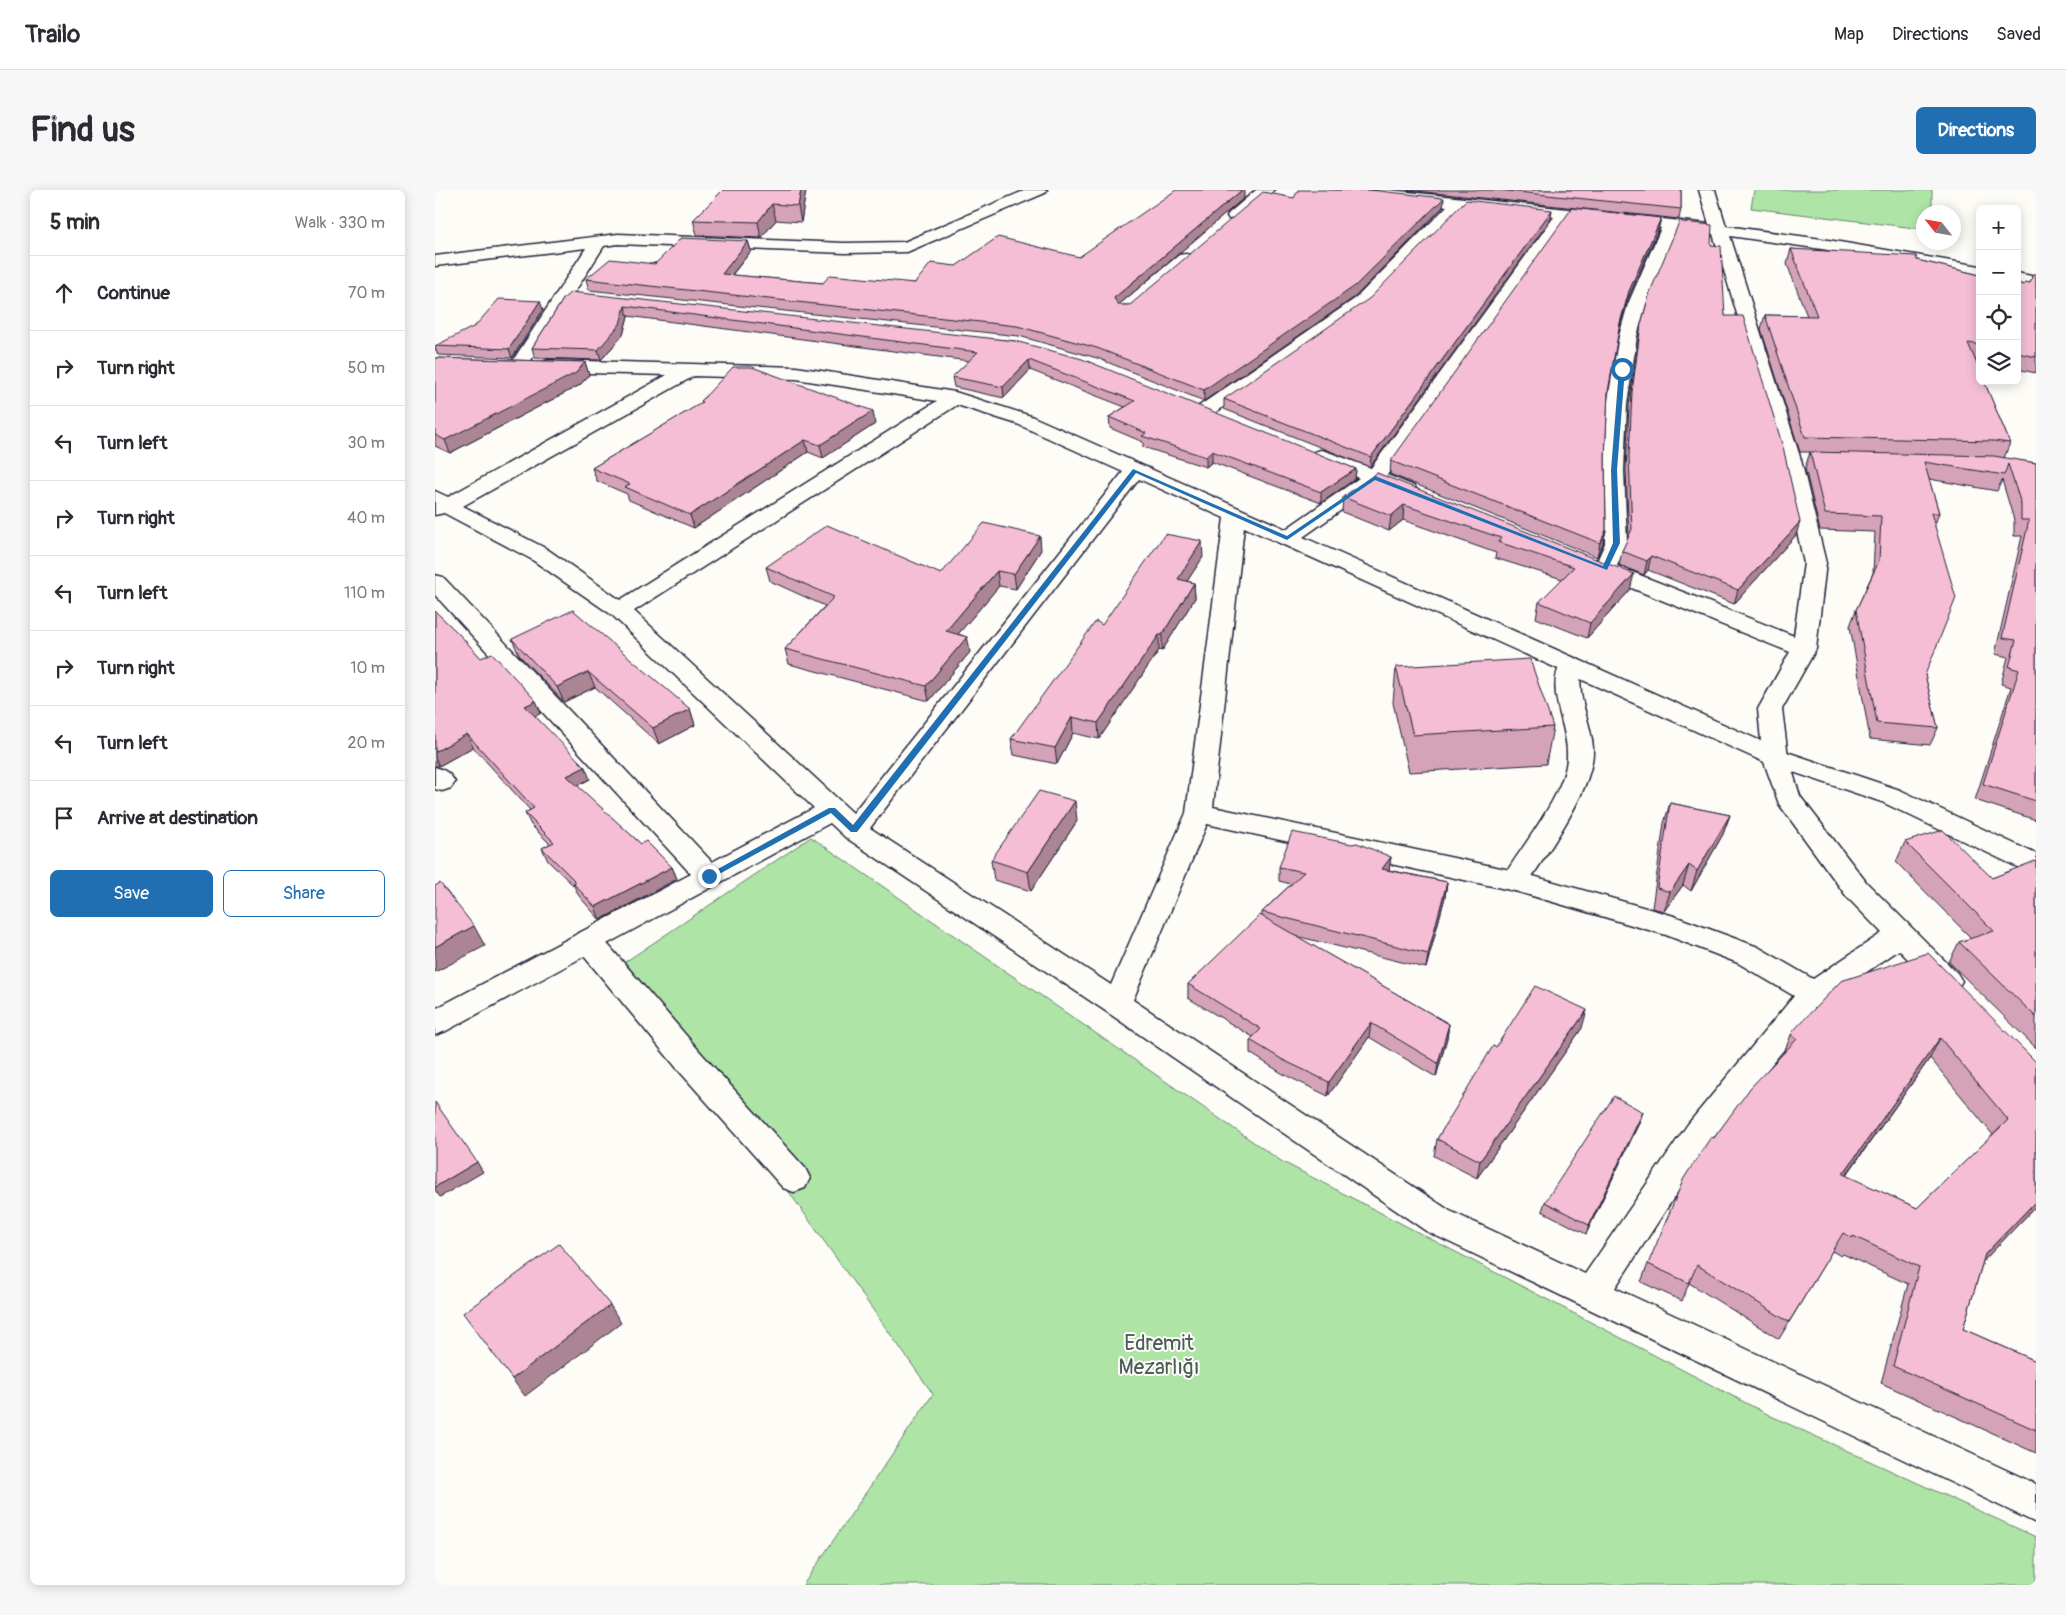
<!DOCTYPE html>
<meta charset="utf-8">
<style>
:root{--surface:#fff;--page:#f7f7f7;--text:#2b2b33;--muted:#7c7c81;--line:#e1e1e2;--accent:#1f6fb2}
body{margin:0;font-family:Pangolin,sans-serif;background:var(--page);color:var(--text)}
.controls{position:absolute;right:15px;top:15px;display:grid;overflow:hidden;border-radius:8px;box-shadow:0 2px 12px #0003}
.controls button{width:45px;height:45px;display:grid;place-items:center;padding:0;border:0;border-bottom:1px solid var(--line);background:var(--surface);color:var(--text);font:25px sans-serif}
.compass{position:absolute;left:1481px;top:15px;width:45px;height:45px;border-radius:50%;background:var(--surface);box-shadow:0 2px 12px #0003;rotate:301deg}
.stop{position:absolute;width:15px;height:15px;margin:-11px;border:4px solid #1f6fb2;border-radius:50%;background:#fff}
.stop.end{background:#1f6fb2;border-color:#fff;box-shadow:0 1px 5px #0008}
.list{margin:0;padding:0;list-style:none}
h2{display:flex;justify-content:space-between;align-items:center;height:65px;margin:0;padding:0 20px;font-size:21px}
h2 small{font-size:16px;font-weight:400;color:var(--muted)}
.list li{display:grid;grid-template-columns:32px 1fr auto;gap:15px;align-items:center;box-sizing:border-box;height:75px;padding:0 20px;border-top:1px solid var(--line)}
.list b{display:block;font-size:19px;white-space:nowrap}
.list em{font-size:16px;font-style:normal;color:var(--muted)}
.actions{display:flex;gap:10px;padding:15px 20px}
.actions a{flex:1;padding:11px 0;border:1px solid var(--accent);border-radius:8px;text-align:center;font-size:18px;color:var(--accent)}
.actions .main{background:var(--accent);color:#fff}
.icon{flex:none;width:28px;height:28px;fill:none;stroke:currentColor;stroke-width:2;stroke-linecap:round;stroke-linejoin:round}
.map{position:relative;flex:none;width:1601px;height:1395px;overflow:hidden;border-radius:8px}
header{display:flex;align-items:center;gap:30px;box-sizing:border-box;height:70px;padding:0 25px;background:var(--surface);border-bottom:1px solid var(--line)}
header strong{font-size:24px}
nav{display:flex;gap:28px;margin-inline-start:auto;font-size:18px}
.intro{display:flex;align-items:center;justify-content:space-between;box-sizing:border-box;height:120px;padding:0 30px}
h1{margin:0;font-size:35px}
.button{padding:12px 22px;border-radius:8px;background:var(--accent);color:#fff;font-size:18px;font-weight:700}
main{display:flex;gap:30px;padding:0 30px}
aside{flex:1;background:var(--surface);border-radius:8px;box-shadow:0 2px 12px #0003}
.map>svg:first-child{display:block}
.green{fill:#aee4a6;stroke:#688370}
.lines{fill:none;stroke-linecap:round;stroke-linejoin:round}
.service-casing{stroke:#22223b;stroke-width:3}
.minor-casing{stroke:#22223b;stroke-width:3}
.service{fill:#fdfcf7;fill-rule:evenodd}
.minor{fill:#fdfcf7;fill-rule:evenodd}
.wall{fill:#d4a3b7;stroke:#22223b;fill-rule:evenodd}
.shaded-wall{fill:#ac8595;stroke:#22223b}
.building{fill:#f6bed5;stroke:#22223b;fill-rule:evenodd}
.route{fill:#1f6fb2}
.labels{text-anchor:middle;stroke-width:4;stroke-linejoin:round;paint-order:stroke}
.near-park-label{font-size:21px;fill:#4c5c5b;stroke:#fdfcf7}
</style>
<header>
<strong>Trailo</strong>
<nav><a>Map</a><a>Directions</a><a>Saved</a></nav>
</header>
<div class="intro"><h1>Find us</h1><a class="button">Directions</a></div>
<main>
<aside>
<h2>5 min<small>Walk · 330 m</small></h2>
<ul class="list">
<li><svg class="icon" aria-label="ahead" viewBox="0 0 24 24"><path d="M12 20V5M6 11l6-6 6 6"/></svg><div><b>Continue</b></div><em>70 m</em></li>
<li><svg class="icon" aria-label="right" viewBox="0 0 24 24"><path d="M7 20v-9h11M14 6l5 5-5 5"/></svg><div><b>Turn right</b></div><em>50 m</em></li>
<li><svg class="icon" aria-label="left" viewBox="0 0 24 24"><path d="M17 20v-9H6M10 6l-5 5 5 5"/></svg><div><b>Turn left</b></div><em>30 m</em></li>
<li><svg class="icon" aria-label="right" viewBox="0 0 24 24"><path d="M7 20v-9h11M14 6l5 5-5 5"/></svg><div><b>Turn right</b></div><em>40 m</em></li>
<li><svg class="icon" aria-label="left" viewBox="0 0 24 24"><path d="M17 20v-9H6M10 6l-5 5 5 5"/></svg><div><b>Turn left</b></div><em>110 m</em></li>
<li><svg class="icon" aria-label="right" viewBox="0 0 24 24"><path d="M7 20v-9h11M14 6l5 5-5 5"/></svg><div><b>Turn right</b></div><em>10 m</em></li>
<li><svg class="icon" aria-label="left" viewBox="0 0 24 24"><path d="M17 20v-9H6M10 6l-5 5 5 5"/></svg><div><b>Turn left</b></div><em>20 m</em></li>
<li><svg class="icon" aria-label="arrive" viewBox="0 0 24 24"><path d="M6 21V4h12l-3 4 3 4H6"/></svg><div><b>Arrive at destination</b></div></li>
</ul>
<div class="actions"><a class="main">Save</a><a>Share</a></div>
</aside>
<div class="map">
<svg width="1601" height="1395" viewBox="0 0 1601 1395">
<rect width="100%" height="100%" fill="#fdfcf7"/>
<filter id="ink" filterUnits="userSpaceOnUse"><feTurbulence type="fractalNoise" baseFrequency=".02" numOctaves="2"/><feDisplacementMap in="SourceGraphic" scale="10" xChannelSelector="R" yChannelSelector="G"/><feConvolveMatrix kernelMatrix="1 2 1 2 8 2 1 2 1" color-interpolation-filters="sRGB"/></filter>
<g filter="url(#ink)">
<path class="green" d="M1319,0H1497V22H1488V39L1316,18Z
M376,647L846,971L1336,1226L1601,1347V1395H368L498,1204L190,772Z"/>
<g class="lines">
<g class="service-casing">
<path id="service" d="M821,0H839L806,29H794L792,26L794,23Z
M750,64L756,65L758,69L756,73L696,123H684L681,119L684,115L744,65Z
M1136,467L1144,470L1148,475C1139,505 1156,529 1158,558C1160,599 1111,663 1090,698L1080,701L1070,698L1066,691C1085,658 1131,604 1132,567C1134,535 1108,499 1128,470Z
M1340,558L1465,600L1601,664V686L1447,612L1331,573L1327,567L1331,561Z
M0,577C10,580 15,583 20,592L16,598L7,601L0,599Z
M153,740L163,743L267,864L370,978L375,988L370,998L359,1002L348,998L245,882L143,759L139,751L143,743Z"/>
</g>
<g class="minor-casing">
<path id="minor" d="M591,0H612L610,3L472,62L410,63L183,54L169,56L93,175L91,179H77L75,175L151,58L0,76V66L183,44L410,53L469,52Z
M900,0H954L1274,34L1264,0H1280L1291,36L1387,49L1545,76V86L1387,59L1295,46L1366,270L1391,373L1381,459L1347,519L1353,567L1365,606L1432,693L1522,783L1527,791L1522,799L1512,802L1502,799L1464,760L1389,811L1331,881L1275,952L1180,1098L1601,1294V1333L991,1041L672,822L410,647L395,633L11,841L0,845V819L256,684L0,405V385L8,387L277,672L379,618L177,425L96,369L9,323L0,325V301L13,307L232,185L114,182L107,180L105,176L107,172L114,170L361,177L520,202L596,226L851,339L924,288L879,270L876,266L879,262L886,260L893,262L936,278L1119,27L1029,17L933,116L778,224H764L761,220L764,216L921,108L1012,16L908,5ZM1134,28L1226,38L1193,114L1184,146L1172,215L1169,280L1170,353L1163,369L1155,371L1152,376L1155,381L1162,384L1355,462L1323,519L1326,551L868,347L942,295L972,306L979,304L982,300L979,296L952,285ZM1241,40L1278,44L1346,270L1369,373L1359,446L1182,376L1192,353L1189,280L1192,215L1202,146L1211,114ZM259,186L361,189L502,211L185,410L112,359L28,316ZM522,215L582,234L688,282L418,623L199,421ZM704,289L789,328L751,623L676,795L435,638ZM809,337L1329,572L1344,614L1412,707L1447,743L1378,789L1323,757L1239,726L1080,681L778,617ZM772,634L1080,701L1231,745L1303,773L1359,806L1253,934L1150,1084L1015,1021L698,810Z
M1582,83L1601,87V97L1582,93Z"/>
</g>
<use href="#service" class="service"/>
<use href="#minor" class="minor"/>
</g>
<path class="wall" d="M288,0H371L366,32L341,30L326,48L262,45L258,30Z
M972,0H1246V19L1244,29Z
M809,8L683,115H695L859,8L1008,17L920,107L769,211L662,168L584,146L154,100L151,89L313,51L316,61L297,85L388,93H480L521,76L644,67Z
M1226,28L1223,40L1191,113L1183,143L1173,202L1170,267L1171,340L1168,353L1162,367L955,284L956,271Z
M1116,29L935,277L789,219V209Z
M1276,55L1290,126L1361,345L1299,414L1213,380L1209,385L1184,375L1187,361L1194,347L1191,280L1194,215L1206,134Z
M1356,59L1482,70L1545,85V171L1540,170L1575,253L1569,268L1601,273V630L1540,610L1576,497L1566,494L1573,467L1560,464L1587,346H1579V330L1567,290L1562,301L1494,289L1504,323L1500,334L1490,485L1503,538L1495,555L1435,549L1415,436L1421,420L1438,383L1440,342L1385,340L1370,278L1375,262H1365L1326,139L1330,125L1372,126L1352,74Z
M1598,84H1601V183L1582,179V93L1589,95L1595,93Z
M129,108L580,151L921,279L920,289L886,313L777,272L771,277L708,257V252L675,238L674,227L690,217L595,180L569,208L519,197L517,187L534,171L193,126L188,145L166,170L100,168L97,158Z
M108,120L77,168L3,165L0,158V156Z
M0,168L150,172L154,185L145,195L15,263L0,256Z
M266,211L440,234L388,268L373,262L259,338L194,310L192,304L162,291L157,278L267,213Z
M942,283L1195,400L1152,448L1101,428L1104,412L1127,389L1060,368L1061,363L968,330L954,341L907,322L908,307Z
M606,360L581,399L564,396L523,444L532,447L535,462L494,511L354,474L350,459L390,416L335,391L331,377L506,384Z
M768,367L752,391L759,393L760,408L727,461L724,460L664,549L638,543L622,574L579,565L576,549L667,435Z
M0,421L46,468L101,511L106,523L100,526L155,589L142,596L206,654L237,677L242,689L165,730L144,706L139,696L113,671L107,658L115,654L96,635L90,623L95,620L38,557L4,576H0Z
M77,449L255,519L260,535L224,554L160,497L129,512L84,465Z
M961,477L1118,537L1111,574L974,582L958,513Z
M1235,613L1295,625L1288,644L1256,701L1248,695L1229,721L1217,718L1229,633Z
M642,631L596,701L559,690L556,670Z
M1470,652L1557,688L1601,672V858L1514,772L1524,752L1536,748L1461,672Z
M956,667L954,680L1012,692L1010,707L991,778L861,746L1014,834L1012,848L1001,887L934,847L893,906L848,884L815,863V850L818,847L753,808V794L827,726V722L856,694L844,691V677Z
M1406,791L1601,872V1016L1548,1071L1528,1139L1601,1171V1263L1446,1193L1473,1094L1408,1064L1406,1066L1397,1061L1344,1149L1254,1093L1247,1111L1206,1092L1213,1074L1279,948L1348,865L1356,845ZM1495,868L1558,945L1482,1018L1411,986Z
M1147,838L1042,988L999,966L1002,949L1061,857Z
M1205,931L1151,1044L1107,1021L1110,1012Z"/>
<path class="shaded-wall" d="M366,0H371L366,32L363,16Z
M807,0H809V8L680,118L679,108Z
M1009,8L1008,17L920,107L769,211V200Z
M337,14L341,30L326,48L323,32Z
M1117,20L1116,29L935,277L936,267Z
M1226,28L1223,40L1191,113L1182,145L1185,133L1194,101Z
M313,51L316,61L289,94L287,84Z
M105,111L108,120L77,168L74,159Z
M190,116L193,126L188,145L166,170L163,160Z
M594,170L595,180L569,208L568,197Z
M150,172L154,185L145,195L15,263L10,250Z
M438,221L440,234L388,268L385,255Z
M370,250L373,262L259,338L255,325Z
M777,261V272L771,277V267Z
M921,279L920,289L886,313V302Z
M969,315L968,330L954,341L956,326Z
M1365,332L1361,345L1299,414L1303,400Z
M1171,340L1168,353L1162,367L1165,353Z
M605,346L606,360L581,399L579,384Z
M767,351L768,367L743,405V389Z
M1216,366L1213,380L1209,385L1212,371Z
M562,381L564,396L513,456L511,441Z
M1199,384L1195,400L1152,448L1155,433Z
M759,393L760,408L727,461V445Z
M724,445V460L664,549L663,533Z
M532,447L535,462L494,511L491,496Z
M153,482L160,497L129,512L122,497Z
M101,511L106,523L95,529L90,516Z
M255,519L260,535L224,554L218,538Z
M637,527L638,543L622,574L620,558Z
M32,544L38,557L4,576L0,568V562Z
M150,577L155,589L137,598L132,586Z
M640,611L642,631L596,701L593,682Z
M1295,625L1288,644L1256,701L1262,681Z
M956,667L954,681L947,679Z
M1254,675L1248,695L1229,721L1235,702Z
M237,677L242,689L165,730L160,717Z
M1012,692L1010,707L991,778L993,764Z
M39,736L50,756L0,782V757Z
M1152,820L1147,838L1042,988L1045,971Z
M936,833L934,847L893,906L894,892Z
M1014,834L1012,848L1001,887L1003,873Z
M1505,848L1495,868L1398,1003L1408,984Z
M1208,922L1205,931L1151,1044L1154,1035Z
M42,972L48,982L5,1007L0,1000V997Z
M1601,1011V1016L1538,1082L1550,1064Z
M175,1115L186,1133L90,1206L77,1189Z"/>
<path class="building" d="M288,0H366L363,16L337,14L323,32L258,30Z
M741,0H807L679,108L683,115H695L828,2L859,8L863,0H935L1009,8L920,96L769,200L662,158L582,136L151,89L175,69L220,74L246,48L313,51L287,84L388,93L395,85L480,93L496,73L521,76L563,47L644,67Z
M1064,0H1246V19Z
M1031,10L1117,20L936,267L789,209L935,108Z
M1137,18L1226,28L1194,101L1185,133L1173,202L1170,267L1171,340L1165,353L956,271Z
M1245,30L1247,32L1277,35L1276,55L1286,56L1290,126H1308L1348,257L1365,332L1303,400L1216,366L1212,371L1187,361L1197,339L1194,267L1197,202L1206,134L1215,102Z
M1356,59L1481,66L1482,70L1545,85V155L1533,153L1545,181V191H1549L1575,253L1559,251L1370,247L1330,125L1382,126Z
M1598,84H1601V167L1582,163V93L1589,95L1590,92L1595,93Z
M136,102L580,151L647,169L921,279L886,302L777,261L771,267L707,246L711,243L674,227L700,211L594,170L568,197L517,187L543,162L190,116L185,134L163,160L97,158L129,108Z
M64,109L105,111L74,159L0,156L40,136Z
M0,168L150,172L141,183L10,250L0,245Z
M298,177H317L438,221L385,255L370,250L255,325L190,297L195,294L157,278L268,212L266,211Z
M1375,262L1559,266L1601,273V611L1548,594L1584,480L1574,477L1581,450L1567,448L1594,330H1586V314L1573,274L1569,285L1489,272L1504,323H1496L1521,408L1490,485L1503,538L1442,533L1421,420L1444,371L1446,326L1390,324Z
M942,283L1199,384L1155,433L1104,412L1139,377L1063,352L1066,348L969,315L956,326L908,307Z
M549,333L605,346L579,384L562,381L511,441L532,447L491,496L350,459L399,407L331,377L392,335L506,384Z
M730,344L767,351L743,389L759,393L727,445H724L663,533L637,527L620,558L576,549L661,431L667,435Z
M138,420L255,519L218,538L153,482L122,497L77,449Z
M0,421L24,444L46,468L57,463L101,511L90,516L150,577L132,586L206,654L211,651L237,677L160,717L138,693L141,692L107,658L119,652L90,623L99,618L32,544L0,562Z
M1095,469L1118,537L978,545L961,477Z
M604,601L640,611L593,682L556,670Z
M1235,613L1295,625L1262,681L1254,675L1235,702L1222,698Z
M1508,640L1557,688L1600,671L1601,672V827L1524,752L1559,741L1470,652Z
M857,642L917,654L922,653L956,667L947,679L1012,692L993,764L827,722L869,682L844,677Z
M5,693L39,736L0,757V696Z
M825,725L1014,834L1003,873L936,833L894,892L848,870L815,850L826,839L753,794Z
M1493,763L1601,872V1011L1550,1064L1528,1139L1601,1171V1240L1458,1176L1484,1077L1418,1046L1417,1048L1408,1043L1354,1132L1262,1075L1254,1093L1213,1074L1249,988L1276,947L1279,948L1316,897L1362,849L1356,845L1359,840L1406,791ZM1505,848L1573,930L1482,1018L1408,984Z
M1100,796L1152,820L1045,971L1002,949L1058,856L1061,857Z
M1179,906L1208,922L1154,1035L1110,1012Z
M0,912L42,972L0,997Z
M124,1054L175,1115L77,1189L28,1123Z"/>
</g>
<path class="route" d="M1187,178L1190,179L1182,280L1185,353L1172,380L940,290L852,350L701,283L422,642H416L396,623L277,688L270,686L394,618H400L418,635L698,279L852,346L940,286L1168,376L1178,353L1176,280L1184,179Z"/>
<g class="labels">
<g class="near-park-label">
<text x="724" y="1160">Edremit<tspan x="724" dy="24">Mezarlığı</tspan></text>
</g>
</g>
</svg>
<div class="controls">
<button>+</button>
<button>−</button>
<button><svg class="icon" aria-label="locate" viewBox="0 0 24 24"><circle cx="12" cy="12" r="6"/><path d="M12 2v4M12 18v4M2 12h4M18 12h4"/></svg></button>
<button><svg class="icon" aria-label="layers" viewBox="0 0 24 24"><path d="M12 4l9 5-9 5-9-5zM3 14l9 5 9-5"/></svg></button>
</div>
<svg class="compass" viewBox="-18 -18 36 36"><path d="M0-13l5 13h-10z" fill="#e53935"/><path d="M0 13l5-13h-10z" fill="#7c7c81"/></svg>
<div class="stop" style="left:1187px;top:179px"></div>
<div class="stop end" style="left:274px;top:686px"></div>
</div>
</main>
